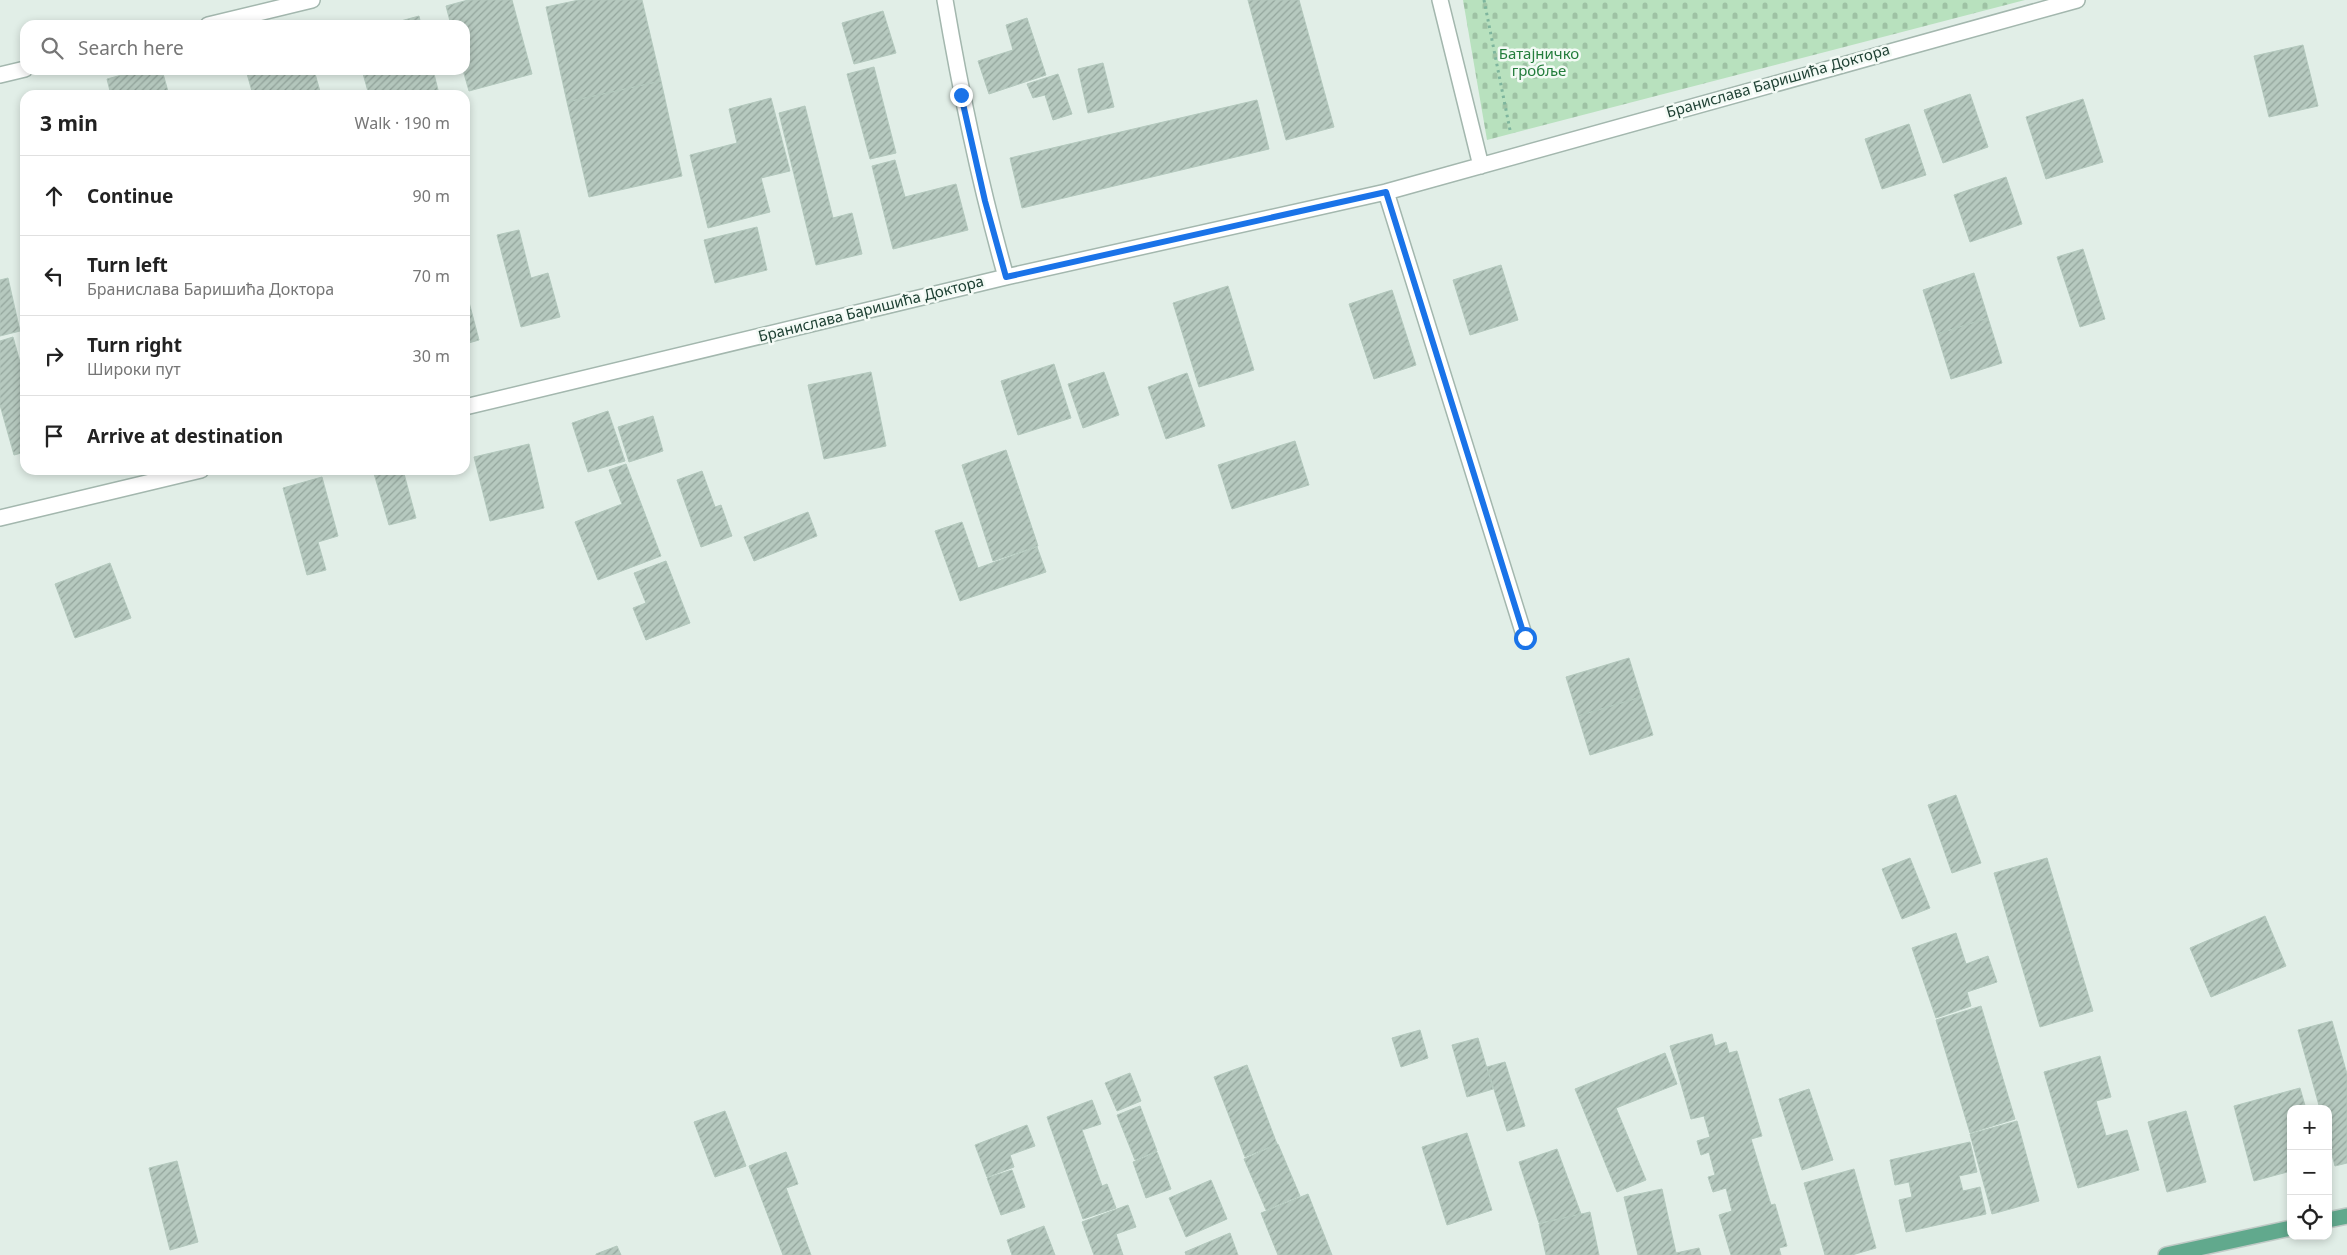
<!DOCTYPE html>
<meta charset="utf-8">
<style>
:root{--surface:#fff;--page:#f2f2f2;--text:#222;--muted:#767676;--line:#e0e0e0}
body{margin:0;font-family:"Noto Sans",sans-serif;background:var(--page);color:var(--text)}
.controls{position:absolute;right:15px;bottom:15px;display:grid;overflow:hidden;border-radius:10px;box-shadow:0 2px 8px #0003}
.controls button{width:45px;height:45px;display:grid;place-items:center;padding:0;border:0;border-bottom:1px solid var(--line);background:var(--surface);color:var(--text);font:25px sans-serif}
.stop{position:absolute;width:15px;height:15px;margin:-11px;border:4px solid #1a73e8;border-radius:50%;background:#fff}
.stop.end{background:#1a73e8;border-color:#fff;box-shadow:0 1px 5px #0008}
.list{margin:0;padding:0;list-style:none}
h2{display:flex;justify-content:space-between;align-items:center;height:65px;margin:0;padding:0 20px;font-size:21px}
h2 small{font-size:16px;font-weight:400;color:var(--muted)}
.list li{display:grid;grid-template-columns:32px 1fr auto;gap:15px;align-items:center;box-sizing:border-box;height:80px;padding:0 20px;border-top:1px solid var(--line)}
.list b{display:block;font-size:19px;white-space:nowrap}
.list p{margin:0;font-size:16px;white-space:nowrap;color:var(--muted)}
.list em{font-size:16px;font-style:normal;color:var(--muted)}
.icon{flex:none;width:28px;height:28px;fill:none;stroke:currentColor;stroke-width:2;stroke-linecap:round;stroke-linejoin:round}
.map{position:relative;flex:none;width:2347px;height:1255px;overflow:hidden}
.search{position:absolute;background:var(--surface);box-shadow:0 2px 8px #0003;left:20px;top:20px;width:450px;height:55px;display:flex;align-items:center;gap:12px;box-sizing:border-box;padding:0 18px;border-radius:15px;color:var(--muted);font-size:19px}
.panel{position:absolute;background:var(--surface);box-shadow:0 2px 8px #0003;left:20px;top:90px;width:450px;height:385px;border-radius:15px}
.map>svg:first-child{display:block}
.cemetery{fill:url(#cemetery-stones)}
.building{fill:url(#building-hatch);stroke:#b3c8bd}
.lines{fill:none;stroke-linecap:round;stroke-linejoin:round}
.minor-casing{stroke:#a3b7ae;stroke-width:18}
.major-casing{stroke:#c0cac6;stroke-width:18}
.path{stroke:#7eb59d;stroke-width:3;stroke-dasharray:2.5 4;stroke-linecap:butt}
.minor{stroke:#fff;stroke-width:15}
.major{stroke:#61a98d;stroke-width:15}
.route{stroke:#1a73e8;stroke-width:6}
.labels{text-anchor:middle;stroke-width:5;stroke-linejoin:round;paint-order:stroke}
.park-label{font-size:15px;fill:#247d3c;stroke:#f3faf5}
.street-label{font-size:15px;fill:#1f4134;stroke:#f3faf5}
</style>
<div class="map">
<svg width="2347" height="1255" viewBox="0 0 2347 1255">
<defs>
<pattern id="cemetery-stones" width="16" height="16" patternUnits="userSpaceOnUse" patternTransform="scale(1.25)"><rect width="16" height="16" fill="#b8e1be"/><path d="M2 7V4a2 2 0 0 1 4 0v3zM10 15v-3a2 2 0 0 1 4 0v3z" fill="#9ec2a4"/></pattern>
<pattern id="building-hatch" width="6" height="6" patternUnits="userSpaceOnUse" patternTransform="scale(1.25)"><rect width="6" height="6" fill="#b6c9bf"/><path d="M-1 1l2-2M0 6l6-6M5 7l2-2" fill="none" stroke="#93a59c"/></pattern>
</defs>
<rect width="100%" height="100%" fill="#e1eee7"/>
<path class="cemetery" d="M1463,0H2025L1487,140Z"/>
<path class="building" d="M468,0H512L532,74L469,91L463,70H465V25H451L446,6Z
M579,0H642L661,81L567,102L546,7Z
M1248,0H1299L1334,127L1286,140Z
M883,11L896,53L854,64L842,23Z
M419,16L421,25H386Z
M1027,18L1046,75L989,94L978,61L1013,50L1006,25Z
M2303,45L2318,106L2269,117L2254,56Z
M1103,63L1114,107L1088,113L1078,69Z
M874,67L896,153L870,159L847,74Z
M140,70H162L169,95H111L107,79Z
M246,70H314L321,95H253Z
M362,70H433L438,90L420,95H369Z
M1058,74L1072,114L1053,120L1045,95L1033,98L1027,84Z
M661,81L682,176L589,197L567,102Z
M1970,94L1988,147L1943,163L1924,110Z
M771,98L790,171L761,178L770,212L708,228L690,155L737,143L729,109Z
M2083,99L2103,162L2046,179L2026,117Z
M1257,100L1269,149L1022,208L1010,158Z
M805,106L833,218L852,213L862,254L816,265L779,113Z
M1909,124L1926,175L1882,189L1865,139Z
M895,160L905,197L956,184L968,230L893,249L872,166Z
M2006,177L2022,224L1970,242L1954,195Z
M757,227L767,270L715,283L704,240Z
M519,230L531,278L548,273L560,317L521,327L497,235Z
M2083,249L2105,319L2080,327L2057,257Z
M1501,265L1518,320L1470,335L1453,280Z
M1974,273L1988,318L1937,334L1923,290Z
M8,278L20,331L0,336V280Z
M1228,286L1254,370L1199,387L1173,303Z
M465,287L479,340L465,344Z
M1392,290L1416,365L1374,379L1349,304Z
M1988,318L2002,363L1951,379L1937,334Z
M13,337L25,380V452L14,455L0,405V341Z
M1054,364L1071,418L1018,435L1001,381Z
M871,372L886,446L824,459L808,385Z
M1104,372L1119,415L1083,428L1068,384Z
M1187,373L1205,426L1166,439L1148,387Z
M608,411L625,461L588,472L572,423Z
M653,416L663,451L629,462L618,427Z
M1295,441L1309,485L1232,509L1218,465Z
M529,444L544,508L490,521L474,457Z
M1006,450L1038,546L993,561L962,465Z
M626,464L661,556L598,580L575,522L622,504L609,470Z
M373,470H403L416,518L389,525Z
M702,471L715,507L721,505L732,536L701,547L677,480Z
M322,477L338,536L318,542L326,570L307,575L283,488Z
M808,512L817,536L754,561L744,537Z
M962,522L978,568L1037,547L1046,572L960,601L935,531Z
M666,561L690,623L646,640L633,608L646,603L634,573Z
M110,563L131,618L75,638L55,584Z
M1629,658L1641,697L1578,716L1566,677Z
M1641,697L1653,735L1590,755L1578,716Z
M1956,795L1981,863L1952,873L1928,805Z
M1910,858L1930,908L1902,919L1882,869Z
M2047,858L2093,1011L2040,1027L1994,873Z
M2265,916L2286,966L2211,997L2190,948Z
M1956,933L1966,964L1988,956L1997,982L1967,992L1971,1006L1936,1018L1912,948Z
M1981,1006L2015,1119L1970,1133L1936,1020Z
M2332,1021L2347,1074V1163L2335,1166L2328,1140V1109H2320L2298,1030Z
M1420,1030L1428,1058L1401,1067L1392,1038Z
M1712,1034L1715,1046L1726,1042L1729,1053L1737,1051L1762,1136L1751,1139L1771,1205L1775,1204L1787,1246L1779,1248L1781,1255H1731L1719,1215L1732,1211L1726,1188L1713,1192L1708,1177L1715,1175L1709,1152L1701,1155L1697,1141L1710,1137L1704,1116L1691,1119L1670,1046Z
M1478,1038L1493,1089L1467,1097L1452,1045Z
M1665,1053L1677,1084L1616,1108L1646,1180L1617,1192L1575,1089Z
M2100,1056L2111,1097L2096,1101L2106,1136L2127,1130L2139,1170L2078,1188L2044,1072Z
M1505,1062L1525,1126L1507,1131L1487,1067Z
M1247,1065L1277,1144L1245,1157L1214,1077Z
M1130,1073L1141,1101L1117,1111L1105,1083Z
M2300,1088L2306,1109H2291V1171L2254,1181L2234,1106Z
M1809,1089L1833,1160L1802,1170L1779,1099Z
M1092,1100L1101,1124L1082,1130L1102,1186L1107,1184L1116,1208L1083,1219L1047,1117Z
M1140,1106L1157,1151L1135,1160L1117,1115Z
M725,1111L746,1166L715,1177L694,1122Z
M2186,1111L2206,1182L2167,1192L2148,1122Z
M2017,1121L2039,1201L1992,1214L1970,1134Z
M1027,1125L1035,1146L1010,1155L1014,1167L987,1177L975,1145Z
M1467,1133L1492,1210L1447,1225L1422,1147Z
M1970,1142L1977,1172L1959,1176L1963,1191L1980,1187L1986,1214L1906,1232L1899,1200L1912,1197L1909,1182L1895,1185L1890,1160Z
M1278,1144L1300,1196L1266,1210L1244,1159Z
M1557,1149L1581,1214L1539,1223L1519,1162Z
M786,1152L798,1184L786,1188L811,1255H783L749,1166Z
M1157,1152L1171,1189L1146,1198L1133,1162Z
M177,1161L198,1242L170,1250L149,1168Z
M1854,1169L1876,1248L1852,1255H1825L1804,1183Z
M1012,1170L1025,1207L1001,1215L987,1178Z
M1211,1180L1227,1219L1186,1237L1169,1198Z
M1662,1189L1676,1253L1699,1248L1701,1255H1638L1624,1197Z
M1308,1194L1332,1255H1278L1261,1213Z
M1128,1205L1136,1227L1116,1234L1123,1255H1094L1082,1222Z
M1590,1212L1599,1255H1546L1539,1224Z
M1044,1226L1055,1255H1012L1007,1240Z
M1230,1233L1238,1255H1186L1185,1252Z
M617,1246L621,1255H596V1254Z"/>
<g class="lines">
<g class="minor-casing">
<path id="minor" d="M945,0C961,94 980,185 1006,277
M1440,0L1481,166
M208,25L312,0
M0,75L25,69
M1386,192L1525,638
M465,407L1006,277L1386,192L2077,0
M0,518L201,470"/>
</g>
<g class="major-casing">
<path id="major" d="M2328,1220L2347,1216
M2166,1255L2291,1228"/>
</g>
<path class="path" d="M1484,0L1510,130"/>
<use href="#minor" class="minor"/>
<use href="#major" class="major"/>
</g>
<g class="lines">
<path class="route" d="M961,95L985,201L1006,277L1386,192L1525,638"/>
</g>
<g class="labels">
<g class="park-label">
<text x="1539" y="59">Батајничко<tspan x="1539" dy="17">гробље</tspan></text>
</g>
<g class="street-label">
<text transform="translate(1778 81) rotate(-16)" y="5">Бранислава Баришића Доктора</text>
<text transform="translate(871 309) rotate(-14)" y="5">Бранислава Баришића Доктора</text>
</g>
</g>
</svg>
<div class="controls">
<button>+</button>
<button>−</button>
<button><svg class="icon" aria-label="locate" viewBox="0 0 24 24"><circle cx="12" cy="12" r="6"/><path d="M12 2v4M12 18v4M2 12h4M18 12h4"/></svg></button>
</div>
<div class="stop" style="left:1525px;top:638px"></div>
<div class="stop end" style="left:961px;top:95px"></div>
<div class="search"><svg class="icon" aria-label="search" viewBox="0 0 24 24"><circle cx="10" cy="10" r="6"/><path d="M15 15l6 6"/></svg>Search here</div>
<section class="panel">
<h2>3 min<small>Walk · 190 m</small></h2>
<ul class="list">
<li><svg class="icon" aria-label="ahead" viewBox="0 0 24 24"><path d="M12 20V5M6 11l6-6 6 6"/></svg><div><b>Continue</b></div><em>90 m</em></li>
<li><svg class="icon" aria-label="left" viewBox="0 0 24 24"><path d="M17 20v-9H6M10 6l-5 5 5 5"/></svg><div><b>Turn left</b><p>Бранислава Баришића Доктора</p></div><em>70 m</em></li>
<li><svg class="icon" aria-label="right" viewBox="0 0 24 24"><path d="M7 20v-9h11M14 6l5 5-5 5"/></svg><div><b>Turn right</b><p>Широки пут</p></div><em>30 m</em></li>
<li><svg class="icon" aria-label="arrive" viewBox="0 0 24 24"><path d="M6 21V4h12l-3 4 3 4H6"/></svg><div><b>Arrive at destination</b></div></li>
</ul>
</section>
</div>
